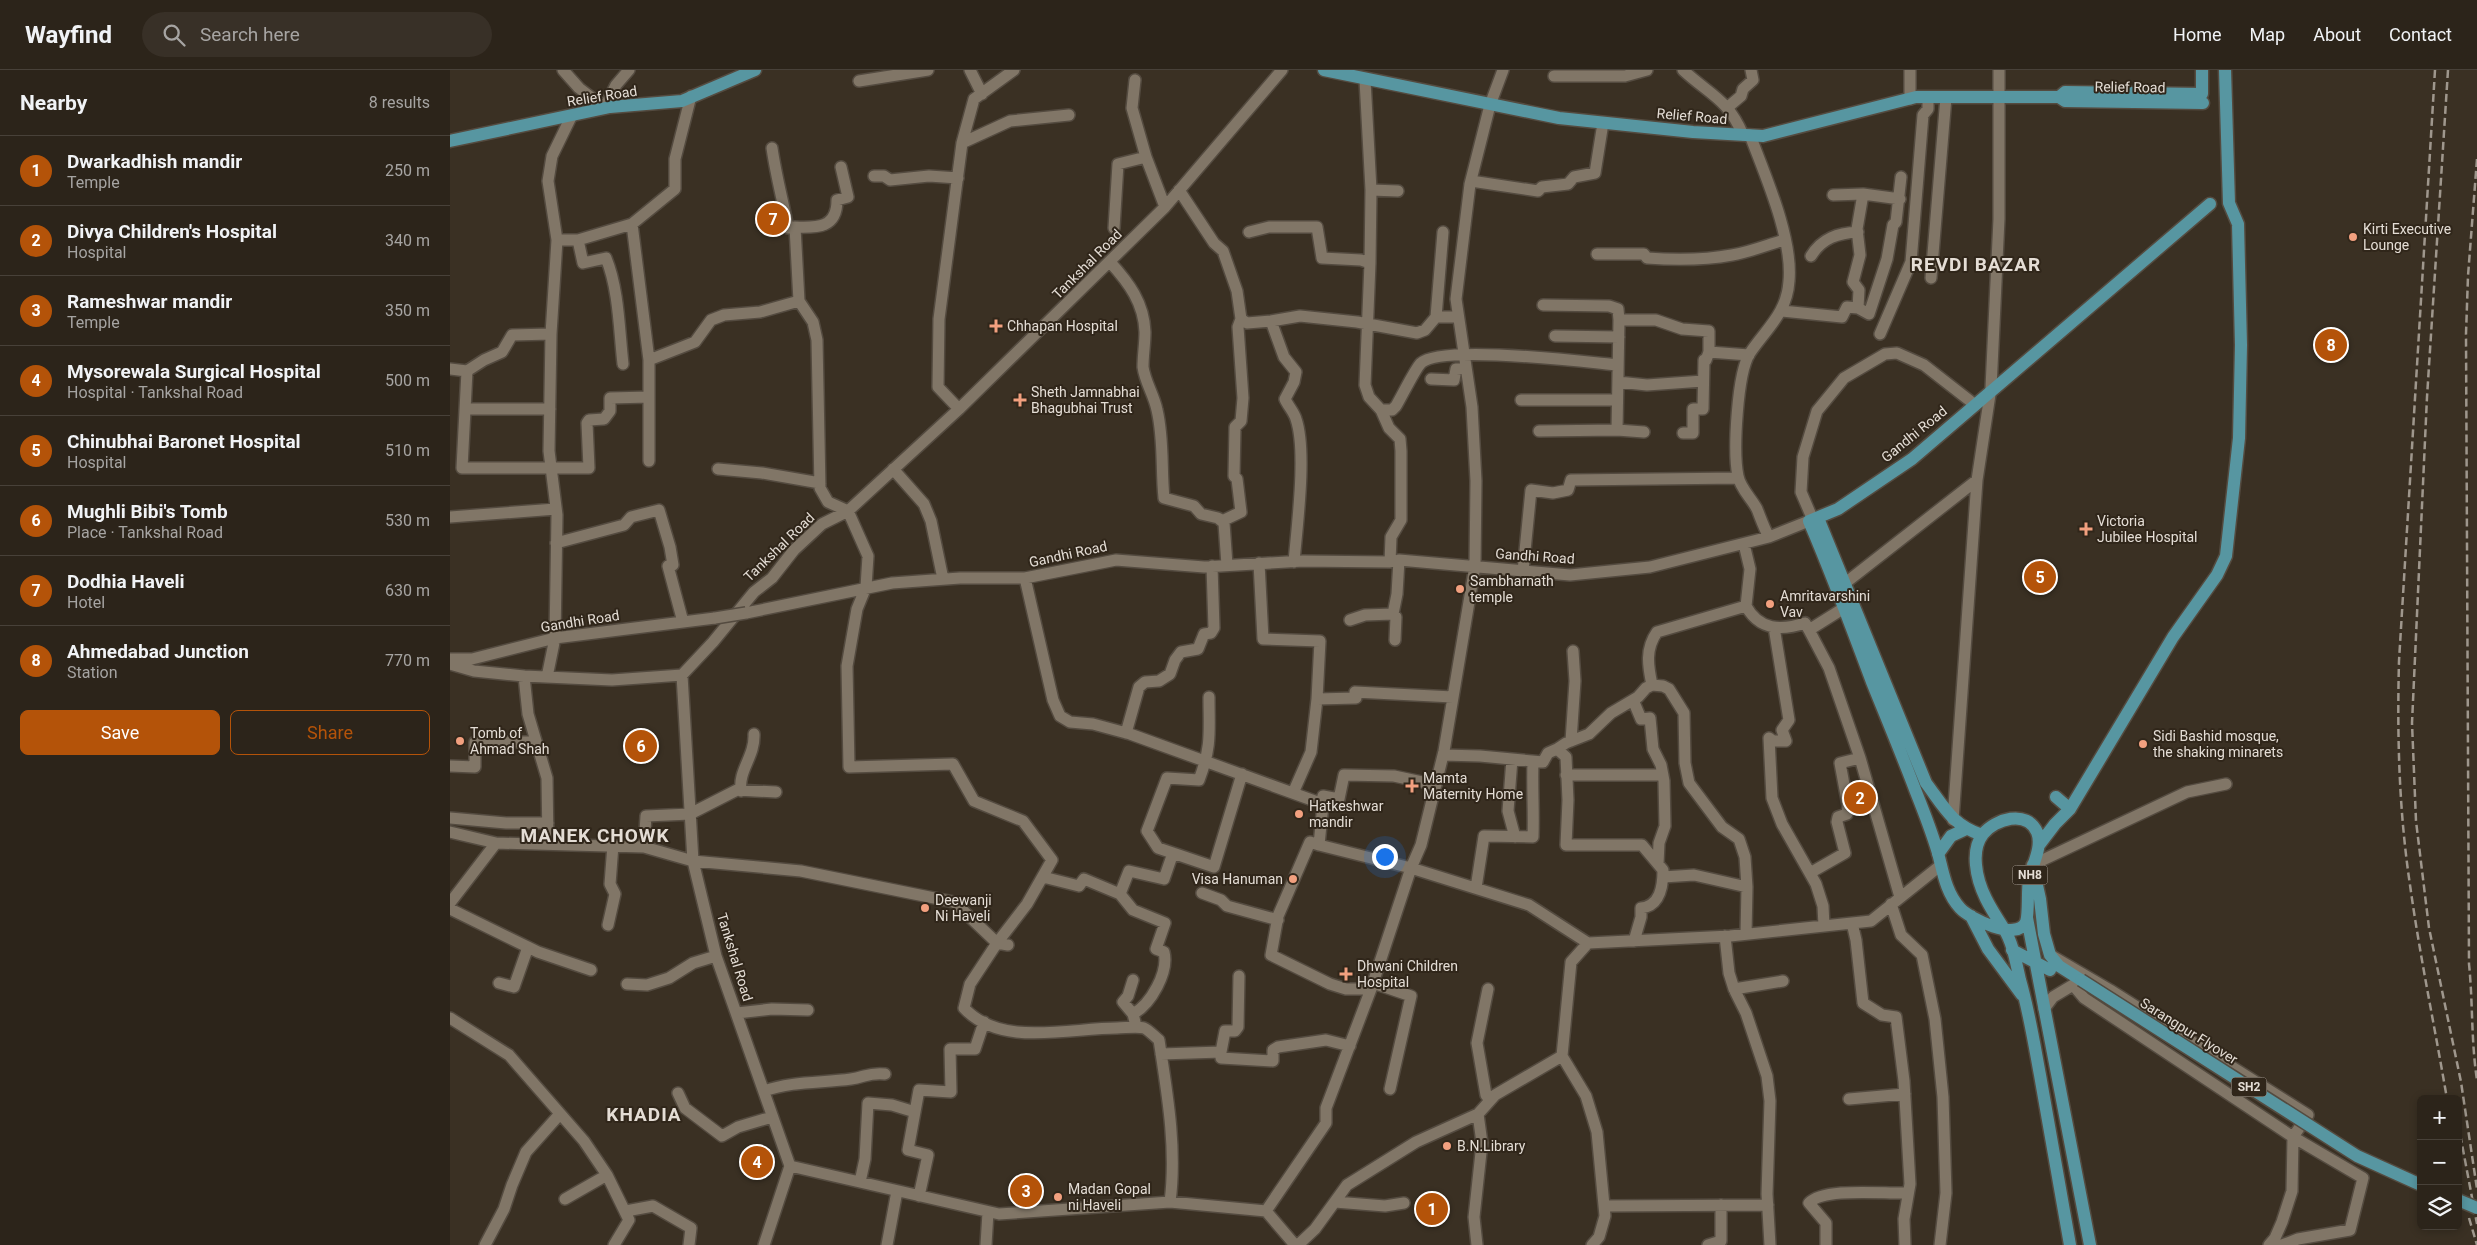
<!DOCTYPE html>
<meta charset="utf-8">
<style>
:root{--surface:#2c241a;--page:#383027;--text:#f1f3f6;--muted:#a6a4a2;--line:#484139;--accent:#b45309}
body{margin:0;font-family:Roboto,sans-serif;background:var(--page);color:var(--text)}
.controls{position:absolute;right:15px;bottom:15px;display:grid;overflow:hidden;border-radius:8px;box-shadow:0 2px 8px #0003}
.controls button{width:45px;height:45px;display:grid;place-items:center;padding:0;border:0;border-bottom:1px solid var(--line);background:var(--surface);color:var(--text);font:25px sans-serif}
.you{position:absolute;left:934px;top:786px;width:18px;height:18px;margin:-12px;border:4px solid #fff;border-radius:50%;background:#1a73e8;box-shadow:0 0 0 8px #1a73e833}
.badge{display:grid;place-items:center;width:32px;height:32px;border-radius:50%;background:var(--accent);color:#fff;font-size:16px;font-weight:700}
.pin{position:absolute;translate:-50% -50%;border:2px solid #fff;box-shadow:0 1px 5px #0006}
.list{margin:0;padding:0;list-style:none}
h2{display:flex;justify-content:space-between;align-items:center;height:65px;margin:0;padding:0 20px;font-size:21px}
h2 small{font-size:16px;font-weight:400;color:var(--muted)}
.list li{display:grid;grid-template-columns:32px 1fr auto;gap:15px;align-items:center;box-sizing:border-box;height:70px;padding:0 20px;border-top:1px solid var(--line)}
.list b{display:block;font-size:19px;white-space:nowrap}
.list p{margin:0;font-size:16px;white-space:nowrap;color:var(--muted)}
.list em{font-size:16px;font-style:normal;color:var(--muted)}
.actions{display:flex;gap:10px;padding:15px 20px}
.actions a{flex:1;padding:11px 0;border:1px solid var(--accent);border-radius:8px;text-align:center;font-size:18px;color:var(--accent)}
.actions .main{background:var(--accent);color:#fff}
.icon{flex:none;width:28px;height:28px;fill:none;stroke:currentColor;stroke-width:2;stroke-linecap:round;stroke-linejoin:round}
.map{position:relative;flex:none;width:2027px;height:1175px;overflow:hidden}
header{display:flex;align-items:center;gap:30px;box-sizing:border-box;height:70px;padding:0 25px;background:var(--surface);border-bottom:1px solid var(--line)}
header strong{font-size:24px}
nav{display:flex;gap:28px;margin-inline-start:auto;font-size:18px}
.search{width:350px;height:45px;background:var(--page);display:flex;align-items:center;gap:12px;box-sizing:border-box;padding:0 18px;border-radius:28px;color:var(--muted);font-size:19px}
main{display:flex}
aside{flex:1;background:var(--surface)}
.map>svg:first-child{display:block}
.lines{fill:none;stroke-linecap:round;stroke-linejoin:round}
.minor-casing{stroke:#544b40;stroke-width:14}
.major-casing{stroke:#544b40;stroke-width:15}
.minor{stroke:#817667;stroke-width:11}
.major{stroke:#5796a1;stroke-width:12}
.rail{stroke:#9f978d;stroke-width:2.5;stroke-dasharray:8 4;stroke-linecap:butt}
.minor-bridge-casing{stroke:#544b40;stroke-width:14;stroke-linecap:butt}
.major-bridge-casing{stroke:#544b40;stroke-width:15;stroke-linecap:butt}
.minor-bridge{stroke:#817667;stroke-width:11}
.major-bridge{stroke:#5796a1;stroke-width:12}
.poi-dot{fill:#f2a07f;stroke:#30261a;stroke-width:2}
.labels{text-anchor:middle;stroke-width:4;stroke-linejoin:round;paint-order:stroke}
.shield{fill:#30261a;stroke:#aea69d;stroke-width:1}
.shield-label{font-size:12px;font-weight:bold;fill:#e4ddd5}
.street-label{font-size:14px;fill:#e4ddd5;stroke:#30261a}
.poi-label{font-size:14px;fill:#e4ddd5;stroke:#30261a;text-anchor:start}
.district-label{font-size:19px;font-weight:bold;letter-spacing:1px;fill:#e4ddd5;stroke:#30261a}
</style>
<header>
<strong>Wayfind</strong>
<div class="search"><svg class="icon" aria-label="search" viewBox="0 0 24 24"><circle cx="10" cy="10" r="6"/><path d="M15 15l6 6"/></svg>Search here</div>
<nav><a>Home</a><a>Map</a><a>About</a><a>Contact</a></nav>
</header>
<main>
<aside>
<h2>Nearby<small>8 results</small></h2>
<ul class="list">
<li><span class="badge">1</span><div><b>Dwarkadhish mandir</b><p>Temple</p></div><em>250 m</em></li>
<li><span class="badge">2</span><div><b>Divya Children's Hospital</b><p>Hospital</p></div><em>340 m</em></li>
<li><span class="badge">3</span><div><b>Rameshwar mandir</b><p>Temple</p></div><em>350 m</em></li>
<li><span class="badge">4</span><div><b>Mysorewala Surgical Hospital</b><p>Hospital · Tankshal Road</p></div><em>500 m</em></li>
<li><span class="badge">5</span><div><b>Chinubhai Baronet Hospital</b><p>Hospital</p></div><em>510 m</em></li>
<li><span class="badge">6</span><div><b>Mughli Bibi's Tomb</b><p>Place · Tankshal Road</p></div><em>530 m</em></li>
<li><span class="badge">7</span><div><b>Dodhia Haveli</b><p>Hotel</p></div><em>630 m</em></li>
<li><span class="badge">8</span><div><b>Ahmedabad Junction</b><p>Station</p></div><em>770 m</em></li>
</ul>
<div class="actions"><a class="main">Save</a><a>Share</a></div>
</aside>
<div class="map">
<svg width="2027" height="1175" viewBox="0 0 2027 1175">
<rect width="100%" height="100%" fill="#3a3023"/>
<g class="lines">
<g class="minor-casing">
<path id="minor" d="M113,0L129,18L155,38
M520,0L532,24
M1233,0C1260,25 1278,29 1293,65
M1104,6H1175L1197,0
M685,10L682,38L696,87
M915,10L921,120L948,121
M409,11L478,0
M1460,29V0
M160,37L158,31L166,15L179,0
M1278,37L1291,26L1293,19L1303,10L1301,0
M1300,65C1315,105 1343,168 1339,211C1337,243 1317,258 1300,283C1287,303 1283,382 1288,406C1290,418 1302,429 1307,439C1311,449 1314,458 1319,467
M512,73L560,51L619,45
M322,78C326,106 333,131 338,158L345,157L349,231L363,252L367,270L370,418L378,432L398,441L418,486L416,517L407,539L397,596L399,697L503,694L524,731L573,751L602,790L577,834L547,873L520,914L514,938C551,978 619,958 667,958C675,958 687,956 694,958C699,960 705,967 709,970C717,1022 727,1078 720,1132
M424,106H434L440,110L479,106L508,108
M1021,111L1088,121L1092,117L1118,114L1124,107L1145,103L1153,53
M729,120L764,173L773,181L787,221L791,249L788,257L793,328L791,351L785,357L784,406L787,409L791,442L772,451
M1413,124L1450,129
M1383,125L1413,124L1407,159L1410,185L1403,212L1409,220L1408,238
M182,154L199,290V391
M345,157C368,158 387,158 387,130L398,127L391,97
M664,158L668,94L696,87L715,137
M799,162L819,157H867L872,188L911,190L920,193L915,315L919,327L931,340H942L946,336C952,326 965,299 971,293C992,274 1135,292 1168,295
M107,170H128L182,154L225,119V89L241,26
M128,170L133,193L156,188C169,220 169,259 173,294
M1147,184H1194L1197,188C1224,190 1255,190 1282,185C1300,182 1317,175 1334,170
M1361,186C1372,168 1388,163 1408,162
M660,192C679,213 694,233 695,262C695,274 693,285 693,297C695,312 704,325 707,340C714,369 711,399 714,428L744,436L751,444L768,448L774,453L777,495
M920,193L921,120
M1481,208L1496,27
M1093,235L1159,236L1168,239L1169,250
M1332,241L1392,247L1397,237L1408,238L1419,244L1437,189L1443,155L1446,152L1451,107
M986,247L993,162
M791,249L797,253L821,251L850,246L907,252L967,263L975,260L986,247H1008
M821,251L834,287L846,302L844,312L835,329C838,336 844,342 846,349C857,381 847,456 844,492
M1430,264L1461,192L1473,45L1478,39V27
M1105,266L1169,267
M199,290L245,272L261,250L274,245L310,242L349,231
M0,299L17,301L34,290L52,282L62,265L101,264
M17,301L12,398H139L137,353L139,350L154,349L160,341V328L199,327
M981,309L1004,310L1006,299L1016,298
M1168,312L1197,315L1253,311
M1071,330H1167
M15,339H100
M509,339L488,317L489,249L512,73L524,29L564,0
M931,340L939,358L950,369L951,381V450L941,467L940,492
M1167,360L1169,250H1206L1232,259L1259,261V282L1299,285
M1089,361L1167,360L1194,362
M1233,363H1243V339H1253L1254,290H1256L1259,282
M268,399L312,403L370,413
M443,399L474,434L481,451L493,509
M0,447L106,439
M1363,450L1351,422L1353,387L1367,341L1394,308L1435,284L1447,283L1474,295L1524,334
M106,473L174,455L181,447L209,440L220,477L223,495L218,496L233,552
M1294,474L1300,499L1296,536
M809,493L813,569L870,571L867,629L861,682L843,723
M1073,501L1081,420L1103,423L1118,420L1121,410L1288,408
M575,508L603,630L610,646L620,652L643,654L680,664L873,734L869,775L961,798L1079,835L1138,873L1280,866L1421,851L1491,795
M1394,514L1527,410
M1394,538L1359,560L1379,598L1410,688
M296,543L442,513L510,508H575L666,490L754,497L853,491L940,492L949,490L1120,505L1200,497L1319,467L1359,451
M943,544L946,547L945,570
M900,550L915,545L943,544L947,524L949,490
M1324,557L1339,650L1332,660L1336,671H1323L1319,668L1322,728L1332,754L1366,814L1373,836L1374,856
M0,589H22L105,568L265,548
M0,594L24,601L74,606L78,644L97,708L98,773
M74,606L162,610L232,605
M97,607L105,568L107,445L99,381L101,264L107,170L98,111L102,86L122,45
M1202,615C1198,596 1195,579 1207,562L1296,536C1309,560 1331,561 1355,553L1359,560
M759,627C759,661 762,676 749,710L717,708L697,761L708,778L764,797L792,704
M867,629L906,628L905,622L1003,627
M1183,630L1191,649L1200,648L1203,679L1211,695L1214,711L1215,756L1209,773L1208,794
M676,663L689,617L695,612L709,611L720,604L725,590L731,582L748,579L754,564L761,563L764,558L762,496
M1121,671L1125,611L1123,581
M1107,679L1116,673L1139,664L1161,643L1188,627L1196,618L1202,615L1213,616L1219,619L1234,643L1235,693L1239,713L1272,757L1289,769L1295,787L1297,817
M993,685L1030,686L1093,692L1098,683L1107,679L1116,687L1118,730L1116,775H1192L1213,800C1213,817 1210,836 1191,838V847L1184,871
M1062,689L1058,741L1065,767
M0,696L25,697V672H85
M1116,705H1213
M291,721C288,700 305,687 304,664
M871,733L873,726L889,729L894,705L944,706L986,715
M0,748L56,753H98
M1503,750L1527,410L1541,318L1549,149V0
M0,762L46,773L194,777L196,746L240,744L287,720L326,722
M869,775L860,772L828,846L821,885L880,914L896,919H921
M194,777L243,791L351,801L504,832L547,873L558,875
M1582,795L1737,722L1776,714
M1360,803L1395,783L1387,752L1388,747L1397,744L1398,736L1390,693L1410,688L1450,827
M593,807L629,816L634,809L670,824L683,840L715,853L706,879L714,882C719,902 701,934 683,944
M1213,807L1244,805L1297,817L1296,864
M1026,818L1034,766L1083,767C1084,742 1082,717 1083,692
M752,823L771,830L777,836L828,850
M670,824L679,801L714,809L723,783
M0,833L46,773
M1441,834L1451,865L1472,885L1485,949L1493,1027L1496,1123L1490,1175
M0,839L88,882L141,900
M1402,853L1406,870L1413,933L1432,945L1446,947L1454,1011L1460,1114L1454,1149L1455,1175
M158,855L165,824L160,814L163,775
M1275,866L1279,903L1284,919L1296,943L1317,1006L1320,1031L1317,1124L1320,1175
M1602,886L1660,920L1858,1045L1843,1067L1842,1121L1832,1152L1825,1168L1819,1175
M683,910L678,926L673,932L683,944L685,952
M49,913L64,917L78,877
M923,913L961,926L940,1019
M177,914L197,915L219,908L243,893L266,886
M1038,919L1027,973L1036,1025L1040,1030
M1284,919L1333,911
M1594,939L1603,927L1623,915L1634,928L1843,1067L1913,1108L1900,1160L1848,1169L1832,1175
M287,943L322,939L358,940
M0,948L59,985L134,1071L157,1105L179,1150L164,1175
M771,982L775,961H785L788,957L789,906
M711,984L771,982V988L823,991V980L828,977L876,970L900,976
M1112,986L1136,1026L1147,1062L1155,1146L1149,1167L1142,1175
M314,1021C342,1011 372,1013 401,1009C415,1007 420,1002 435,1004
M228,1023L235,1038L272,1066L288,1057L322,1047
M1399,1029L1455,1024
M340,1096L266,886L243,791L232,605L263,572L304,522L322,508L344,480L372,454L398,441L509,339L715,137L832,0
M340,1096L549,1144L720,1132L816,1141L845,1175
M410,1112L415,1089L418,1033L442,1035L465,1042
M469,1126L478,1085L458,1080L469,1020L501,1022L500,979H525L534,952
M115,1129L157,1105
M885,1132L935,1136L954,1133
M1154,1136L1318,1135
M176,1141L203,1136L241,1158L239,1175
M816,1141L876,1053V1038L921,919L961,798L971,775L994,681L1025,496L1026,411L1022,337L1006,229L1020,114L1040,35L1053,0
M35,1175L54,1139L62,1115L76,1082L109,1045
M314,1175L340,1096
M437,1175L447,1121
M536,1175L538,1142
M848,1175L865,1159L897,1115L966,1072L1028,1044L1045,1025L1112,986L1121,892L1138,873
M1027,1175L1024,1147L1032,1073L1028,1044
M1258,1175L1271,1171V1135
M1376,1175V1153L1359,1133C1374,1117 1434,1124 1457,1123"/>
</g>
<g class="major-casing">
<path id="major" d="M874,0L1109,48L1243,62L1313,66L1466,27H1609L1615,22L1752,24V0
M1609,27L1615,31L1753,33
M0,71L160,37L232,31L305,0
M1368,448L1476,713C1494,737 1502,755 1532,765
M1606,727L1620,739
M1589,775L1605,754L1620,739L1723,567L1767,505L1776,486L1789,368L1791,275L1788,154L1779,133L1775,0
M1488,784L1501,766L1516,759
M1583,797L1590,829L1594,864L1600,885L1609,896L1631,910
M1521,846L1538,879L1572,925
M1577,848L1640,1175
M1562,880L1600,900
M1620,1175C1610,1118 1600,1062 1590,1005C1584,973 1579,941 1570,910C1566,893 1563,873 1554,859C1541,839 1528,819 1526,795C1525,785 1526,773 1533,764C1545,749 1577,739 1587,762C1593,777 1582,795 1579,809C1577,820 1579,844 1576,852C1567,872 1520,849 1510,838C1496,823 1493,802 1488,783C1482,763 1474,742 1466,722C1452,685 1437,649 1422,612C1402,558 1382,504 1359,451L1388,439L1462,389L1760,134"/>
</g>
<use href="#minor" class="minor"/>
<use href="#major" class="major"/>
<path class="rail" d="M1985,0L1949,591C1947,666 1949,741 1960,815C1970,887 1985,958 1997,1029
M1998,0L1977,327L1962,653L1966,751L1979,858L2011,1012L2027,1119
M2027,89L2018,206L2016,264L2019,894C2023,933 2021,971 2027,1010
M2008,1053L2027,1154
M2019,1148L2027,1175"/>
<g class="minor-bridge-casing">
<path id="minor-bridge" d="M265,548L296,543"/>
</g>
<g class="major-bridge-casing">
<path id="major-bridge" d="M1631,910L1907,1086L1971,1115
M2008,1130L2027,1138"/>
</g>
<use href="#minor-bridge" class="minor-bridge"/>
<use href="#major-bridge" class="major-bridge"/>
</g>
<g class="poi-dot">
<circle cx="1903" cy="167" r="5"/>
<path d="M543.5 248.5h5v5h5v5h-5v5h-5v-5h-5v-5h5z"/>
<path d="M567.5 322.5h5v5h5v5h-5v5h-5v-5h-5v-5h5z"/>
<path d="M1633.5 451.5h5v5h5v5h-5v5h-5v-5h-5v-5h5z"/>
<circle cx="1010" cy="519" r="5"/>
<circle cx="1320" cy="534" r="5"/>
<circle cx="10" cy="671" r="5"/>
<circle cx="1693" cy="674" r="5"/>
<path d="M959.5 708.5h5v5h5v5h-5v5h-5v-5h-5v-5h5z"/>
<circle cx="849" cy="744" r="5"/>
<circle cx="843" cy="809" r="5"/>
<circle cx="475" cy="838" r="5"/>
<path d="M893.5 896.5h5v5h5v5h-5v5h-5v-5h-5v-5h5z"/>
<circle cx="997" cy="1076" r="5"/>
<circle cx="608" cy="1127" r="5"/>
</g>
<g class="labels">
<g class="shield">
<rect x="1562.5" y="795.5" width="35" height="19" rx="4"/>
<rect x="1781.5" y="1007.5" width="35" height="19" rx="4"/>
</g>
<g class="shield-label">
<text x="1580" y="809">NH8</text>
<text x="1799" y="1021">SH2</text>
</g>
<g class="street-label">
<text transform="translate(1680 17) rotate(1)" y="5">Relief Road</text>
<text transform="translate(152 26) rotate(-9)" y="5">Relief Road</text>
<text transform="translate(1242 46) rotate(5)" y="5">Relief Road</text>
<text transform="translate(637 194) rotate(-45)" y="5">Tankshal Road</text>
<text transform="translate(1464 364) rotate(-39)" y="5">Gandhi Road</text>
<text transform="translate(329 477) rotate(-44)" y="5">Tankshal Road</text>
<text transform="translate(618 484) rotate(-12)" y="5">Gandhi Road</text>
<text transform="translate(1085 486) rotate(4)" y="5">Gandhi Road</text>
<text transform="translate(130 551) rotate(-9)" y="5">Gandhi Road</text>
<text transform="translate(285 887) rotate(73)" y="5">Tankshal Road</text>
<text transform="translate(1739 961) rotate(32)" y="5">Sarangpur Flyover</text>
</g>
<g class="poi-label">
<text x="1913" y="164">Kirti Executive<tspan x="1913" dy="16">Lounge</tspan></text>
<text x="557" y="261">Chhapan Hospital</text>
<text x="581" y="327">Sheth Jamnabhai<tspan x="581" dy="16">Bhagubhai Trust</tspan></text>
<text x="1647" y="456">Victoria<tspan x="1647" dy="16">Jubilee Hospital</tspan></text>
<text x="1020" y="516">Sambharnath<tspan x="1020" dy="16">temple</tspan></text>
<text x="1330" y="531">Amritavarshini<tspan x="1330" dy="16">Vav</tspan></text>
<text x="20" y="668">Tomb of<tspan x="20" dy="16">Ahmad Shah</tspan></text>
<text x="1703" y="671">Sidi Bashid mosque,<tspan x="1703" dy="16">the shaking minarets</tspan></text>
<text x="973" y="713">Mamta<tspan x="973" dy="16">Maternity Home</tspan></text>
<text x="859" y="741">Hatkeshwar<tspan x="859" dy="16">mandir</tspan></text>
<text x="833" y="814" text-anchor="end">Visa Hanuman</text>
<text x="485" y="835">Deewanji<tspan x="485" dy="16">Ni Haveli</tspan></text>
<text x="907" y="901">Dhwani Children<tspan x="907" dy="16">Hospital</tspan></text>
<text x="1007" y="1081">B.N.Library</text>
<text x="618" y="1124">Madan Gopal<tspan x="618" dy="16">ni Haveli</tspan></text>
</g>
<g class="district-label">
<text x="1526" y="201">REVDI BAZAR</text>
<text x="145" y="772">MANEK CHOWK</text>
<text x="194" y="1051">KHADIA</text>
</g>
</g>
</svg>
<div class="controls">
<button>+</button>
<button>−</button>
<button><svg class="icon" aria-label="layers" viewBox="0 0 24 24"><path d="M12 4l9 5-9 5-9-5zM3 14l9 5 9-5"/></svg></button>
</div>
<div class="you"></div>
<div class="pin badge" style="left:982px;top:1139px">1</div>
<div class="pin badge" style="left:1410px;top:728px">2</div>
<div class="pin badge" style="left:576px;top:1121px">3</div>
<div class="pin badge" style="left:307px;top:1092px">4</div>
<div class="pin badge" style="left:1590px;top:507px">5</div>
<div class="pin badge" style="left:191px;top:676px">6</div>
<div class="pin badge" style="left:323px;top:149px">7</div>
<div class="pin badge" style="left:1881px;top:275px">8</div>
</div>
</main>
